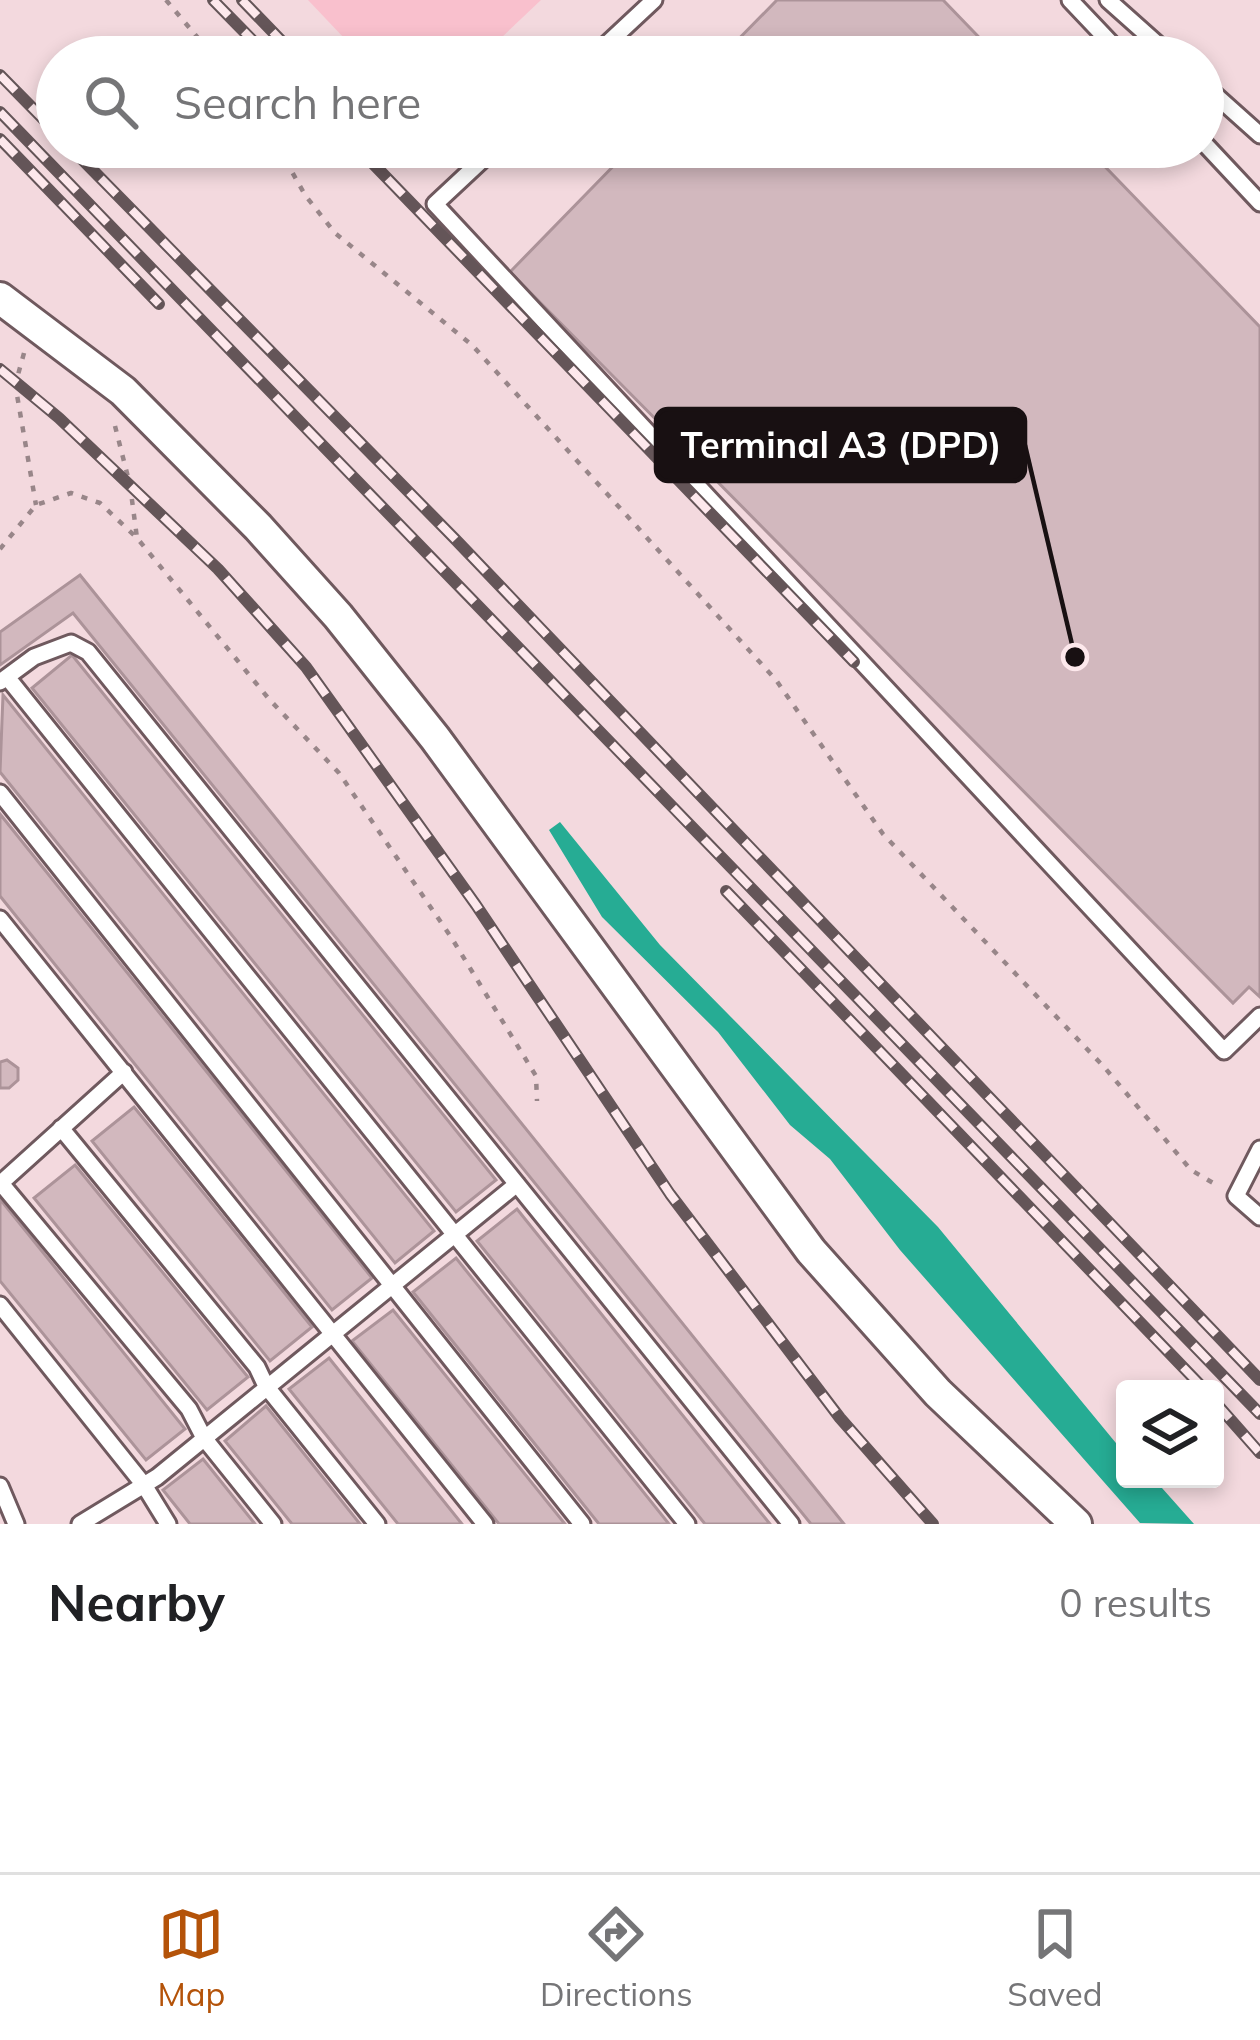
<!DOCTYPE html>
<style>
:root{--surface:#fff;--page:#f2f2f2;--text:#202124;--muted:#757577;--line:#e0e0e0;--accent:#b45309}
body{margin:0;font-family:Mulish,sans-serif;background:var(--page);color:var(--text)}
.controls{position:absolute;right:36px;bottom:36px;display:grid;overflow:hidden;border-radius:12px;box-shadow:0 6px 18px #0003}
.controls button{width:108px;height:108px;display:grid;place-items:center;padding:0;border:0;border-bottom:3px solid var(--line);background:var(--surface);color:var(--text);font:60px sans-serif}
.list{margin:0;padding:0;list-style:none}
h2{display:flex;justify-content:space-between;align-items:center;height:156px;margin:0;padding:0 48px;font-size:51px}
h2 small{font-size:39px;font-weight:400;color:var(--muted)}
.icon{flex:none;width:66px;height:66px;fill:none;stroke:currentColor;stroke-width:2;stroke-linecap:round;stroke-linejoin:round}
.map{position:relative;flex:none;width:1260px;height:1524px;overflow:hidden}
.search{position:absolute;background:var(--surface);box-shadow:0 6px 18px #0003;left:36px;right:36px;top:36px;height:132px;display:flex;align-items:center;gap:30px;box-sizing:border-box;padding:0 42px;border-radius:66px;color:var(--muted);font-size:45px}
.sheet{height:348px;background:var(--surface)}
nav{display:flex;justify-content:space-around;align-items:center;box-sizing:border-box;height:168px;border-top:3px solid var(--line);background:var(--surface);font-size:33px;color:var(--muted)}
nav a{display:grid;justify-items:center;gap:6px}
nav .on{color:var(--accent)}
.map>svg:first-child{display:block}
.green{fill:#f9c0cd}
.water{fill:#26ac94}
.building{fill:#d2b8be;stroke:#ac9399;stroke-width:3}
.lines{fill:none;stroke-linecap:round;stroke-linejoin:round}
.service-casing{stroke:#6f595e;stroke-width:21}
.minor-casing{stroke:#6f595e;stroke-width:36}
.path{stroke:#988689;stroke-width:4.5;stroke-dasharray:6 9;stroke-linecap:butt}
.service{stroke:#fff;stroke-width:15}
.minor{stroke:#fff;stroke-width:30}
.rail-casing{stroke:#645558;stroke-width:12}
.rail{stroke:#fde8ec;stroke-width:8;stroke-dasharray:22;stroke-linecap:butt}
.leader{fill:none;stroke:#181012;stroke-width:4.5}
.callout-dot{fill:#181012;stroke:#fde8ec;stroke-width:4.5}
.callout{fill:#181012;stroke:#181012;stroke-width:4.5}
.callout-label{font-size:36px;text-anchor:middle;font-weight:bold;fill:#fff}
</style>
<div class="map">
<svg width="1260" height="1524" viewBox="0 0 1260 1524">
<rect width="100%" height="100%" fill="#f3d9de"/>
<path class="green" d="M308,0H541L481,57H362Z"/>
<path class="water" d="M560,822L660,945L938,1227L1125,1454V1479H1154L1194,1524L1140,1523L900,1250L830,1159L790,1125L718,1032L602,917L549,830Z"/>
<path class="building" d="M777,0H943L998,57H721Z
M632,147H1086L1260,327V997L1249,987L1233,1003L510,272Z
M80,575L844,1524H811L73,613L0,665V632Z
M72,655L496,1180L456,1212L32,688Z
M3,695L434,1231L395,1263L0,772Z
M0,814L372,1278L332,1310L0,896Z
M7,1060L18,1068V1080L9,1088H0V1062Z
M134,1107L312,1327L270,1361L92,1141Z
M75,1165L248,1377L207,1410L34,1198Z
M0,1199L185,1429L146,1460L0,1281Z
M517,1209L770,1524H705L477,1241Z
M456,1258L669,1524H599L413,1292Z
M393,1310L565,1524H499L352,1341Z
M329,1358L462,1524H398L289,1389Z
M266,1406L360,1524H292L225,1441Z
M203,1459L255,1524H190L163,1490Z"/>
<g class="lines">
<g class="service-casing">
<path id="service" d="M1070,0L1124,57
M1108,0L1172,57
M593,57L654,0
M1203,84L1260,135
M1203,142L1260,203
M496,147L435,204L1224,1051L1260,1016
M7,677L687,1524
M0,682L34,657L71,643L88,652L791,1524
M0,793L582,1524
M0,919L485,1524
M61,1128L257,1367L266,1386L377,1524
M1260,1149L1236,1196L1260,1217
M0,1182L189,1409L204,1438L273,1524
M1,1183L124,1072
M0,1305L144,1485L168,1524
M0,1486L16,1524
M80,1524L157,1477L517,1184"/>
</g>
<g class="minor-casing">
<path id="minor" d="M0,298L123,391L258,527L338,616L435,738L811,1251L938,1393L1076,1524"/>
</g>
<path class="path" d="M166,0L214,57
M278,147L305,195L335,233L472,345L776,680L883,834L1105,1068L1191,1170L1220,1187
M24,353L16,382L17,395L36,505
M115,426L130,485L137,538
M0,549L36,505L71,493L100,503L137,538L269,699L339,773L451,937L536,1076L537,1101"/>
<use href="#service" class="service"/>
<use href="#minor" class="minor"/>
<g class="rail-casing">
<path id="rail" d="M213,0L269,57
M242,0L297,57
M0,75L57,133
M0,112L1260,1414
M0,139L159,304
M70,147L455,539L1260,1380
M357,147L854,662
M0,369L59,418L218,569L306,667L476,905L670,1194L840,1418L933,1524
M726,891L1204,1389
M1215,1402L1260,1453"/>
</g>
<use href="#rail" class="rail"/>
</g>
<path class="leader" d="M1075 657L1025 445"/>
<circle class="callout-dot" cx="1075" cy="657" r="12"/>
<rect class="callout" x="656" y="409" width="369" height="72" rx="12"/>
<g class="callout-label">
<text x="841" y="458">Terminal A3 (DPD)</text>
</g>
</svg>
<div class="controls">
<button><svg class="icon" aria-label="layers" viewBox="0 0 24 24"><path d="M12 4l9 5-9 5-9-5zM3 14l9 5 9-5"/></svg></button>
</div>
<div class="search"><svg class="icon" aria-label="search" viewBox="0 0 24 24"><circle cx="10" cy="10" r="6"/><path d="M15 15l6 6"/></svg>Search here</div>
</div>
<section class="sheet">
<h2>Nearby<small>0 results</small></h2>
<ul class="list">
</ul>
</section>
<nav>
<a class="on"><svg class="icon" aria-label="map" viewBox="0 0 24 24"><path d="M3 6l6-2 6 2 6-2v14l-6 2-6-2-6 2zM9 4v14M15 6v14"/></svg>Map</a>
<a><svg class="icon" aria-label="directions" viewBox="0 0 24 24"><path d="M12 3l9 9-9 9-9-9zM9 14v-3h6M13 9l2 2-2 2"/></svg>Directions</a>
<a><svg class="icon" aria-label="saved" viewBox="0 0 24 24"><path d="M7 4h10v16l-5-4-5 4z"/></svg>Saved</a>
</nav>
